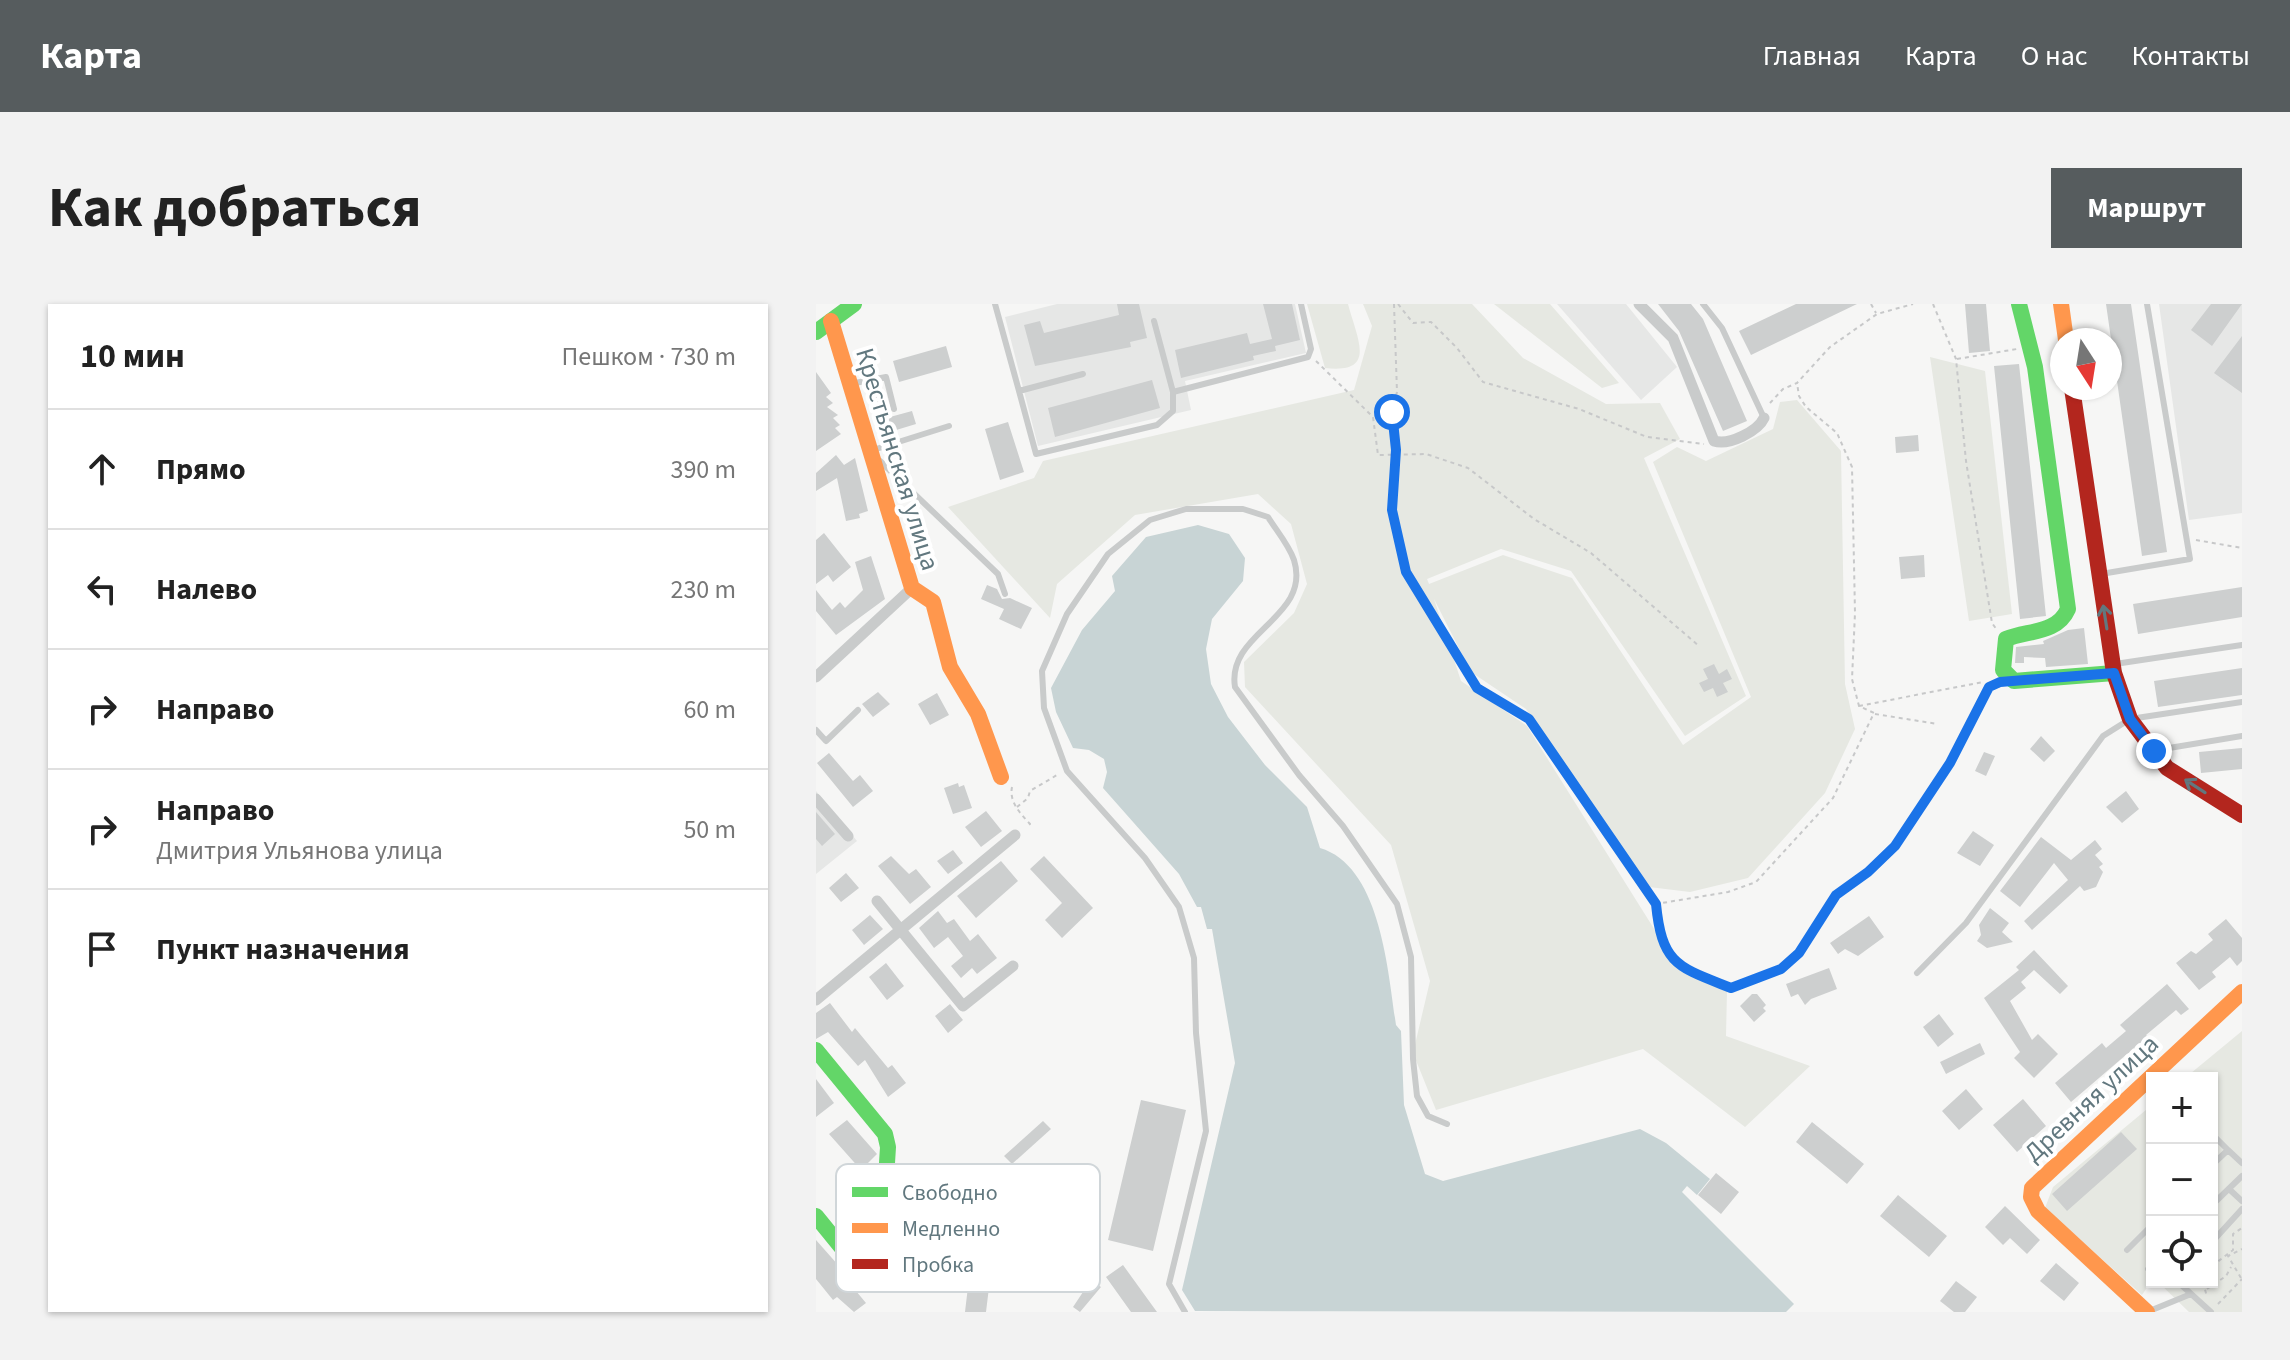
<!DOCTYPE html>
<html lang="ru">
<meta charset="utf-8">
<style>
:root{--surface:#fff;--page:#f2f2f2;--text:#222;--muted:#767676;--line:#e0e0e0;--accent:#565c5e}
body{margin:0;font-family:"Source Sans 3",sans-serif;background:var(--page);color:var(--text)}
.controls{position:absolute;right:24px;bottom:24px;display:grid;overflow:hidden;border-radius:0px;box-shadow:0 2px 6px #0004}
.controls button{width:72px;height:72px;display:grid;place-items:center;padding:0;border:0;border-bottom:2px solid var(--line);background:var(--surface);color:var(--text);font:40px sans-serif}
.compass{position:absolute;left:1234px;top:24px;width:72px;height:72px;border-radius:50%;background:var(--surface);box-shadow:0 2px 6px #0004;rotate:168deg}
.stop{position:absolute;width:24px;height:24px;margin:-18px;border:6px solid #1a73e8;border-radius:50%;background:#fff}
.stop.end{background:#1a73e8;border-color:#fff;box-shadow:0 2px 8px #0008}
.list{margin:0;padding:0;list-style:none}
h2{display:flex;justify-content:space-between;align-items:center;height:104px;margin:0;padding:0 32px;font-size:34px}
h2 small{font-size:26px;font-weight:400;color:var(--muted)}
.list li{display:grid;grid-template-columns:52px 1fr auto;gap:24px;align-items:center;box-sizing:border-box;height:120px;padding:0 32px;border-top:2px solid var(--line)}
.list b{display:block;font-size:30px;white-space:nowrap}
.list p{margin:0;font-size:26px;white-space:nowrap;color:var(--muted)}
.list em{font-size:26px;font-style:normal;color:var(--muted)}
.icon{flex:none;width:44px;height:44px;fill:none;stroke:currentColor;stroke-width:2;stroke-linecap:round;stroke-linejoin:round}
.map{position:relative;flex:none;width:1426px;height:1008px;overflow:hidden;border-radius:0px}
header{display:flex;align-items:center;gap:48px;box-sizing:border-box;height:112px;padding:0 40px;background:var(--accent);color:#fff}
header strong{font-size:38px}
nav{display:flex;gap:44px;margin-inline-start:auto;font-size:28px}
.intro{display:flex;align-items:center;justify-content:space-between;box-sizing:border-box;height:192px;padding:0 48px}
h1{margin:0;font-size:56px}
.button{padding:20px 36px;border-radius:0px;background:var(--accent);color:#fff;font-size:28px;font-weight:700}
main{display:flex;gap:48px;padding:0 48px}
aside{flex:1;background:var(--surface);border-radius:0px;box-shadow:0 2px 6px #0004}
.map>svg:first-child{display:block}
.built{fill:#e6e7e6}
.green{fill:#e6e8e2}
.water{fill:#c8d4d5}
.building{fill:#cdcfcf}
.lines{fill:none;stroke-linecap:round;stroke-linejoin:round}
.path{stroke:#c7c8c9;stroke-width:2;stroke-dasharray:4 4;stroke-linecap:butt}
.lane{stroke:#c9cbcb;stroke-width:6}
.street{stroke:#c9cbcb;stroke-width:11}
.fast{stroke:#63d668;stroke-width:16}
.slow{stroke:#ff974d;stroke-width:16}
.jam{stroke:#b3261e;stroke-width:16}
.oneway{stroke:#62787f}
.route{stroke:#1a73e8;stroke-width:10}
.labels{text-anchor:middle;stroke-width:8;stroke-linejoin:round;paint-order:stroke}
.street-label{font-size:26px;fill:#62787f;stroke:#fff}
.key{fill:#fff;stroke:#d0d6d9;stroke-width:2}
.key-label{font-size:22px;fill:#62787f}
</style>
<header>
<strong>Карта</strong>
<nav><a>Главная</a><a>Карта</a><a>О нас</a><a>Контакты</a></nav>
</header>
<div class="intro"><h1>Как добраться</h1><a class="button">Маршрут</a></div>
<main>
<aside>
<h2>10 мин<small>Пешком · 730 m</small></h2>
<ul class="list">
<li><svg class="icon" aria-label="ahead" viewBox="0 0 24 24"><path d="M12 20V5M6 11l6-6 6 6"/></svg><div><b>Прямо</b></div><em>390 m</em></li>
<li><svg class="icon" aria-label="left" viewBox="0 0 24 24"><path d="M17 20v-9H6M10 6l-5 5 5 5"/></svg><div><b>Налево</b></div><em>230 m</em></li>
<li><svg class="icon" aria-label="right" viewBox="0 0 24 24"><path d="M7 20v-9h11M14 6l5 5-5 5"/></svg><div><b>Направо</b></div><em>60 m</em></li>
<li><svg class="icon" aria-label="right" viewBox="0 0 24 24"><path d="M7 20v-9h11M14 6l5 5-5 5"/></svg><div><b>Направо</b><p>Дмитрия Ульянова улица</p></div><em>50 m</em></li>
<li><svg class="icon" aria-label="arrive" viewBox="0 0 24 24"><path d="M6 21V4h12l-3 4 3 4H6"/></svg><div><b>Пункт назначения</b></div></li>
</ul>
</aside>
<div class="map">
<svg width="1426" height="1008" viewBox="0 0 1426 1008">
<rect width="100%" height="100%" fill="#f6f6f5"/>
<path class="built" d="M241,0H479L490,49L369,77L375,106L222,142L189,13Z
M741,0H810L861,63L825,96Z
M1343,0H1426V209L1373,216Z
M0,487L41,537L0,570Z"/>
<path class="green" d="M491,0H532C541,35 562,70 509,64Z
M547,0H656L707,54L790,100L844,99L864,135L828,154L930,392L869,432L755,267L685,245L611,275L613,280L687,251L756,274L867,441L935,393L837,158L861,143L890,157L957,125L964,98L981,96L1025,147L1029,380L1039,425L1009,489L932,574L874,588L833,583L710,405L655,368L618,295L645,377L711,422L862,663L911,687L910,732L994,762L929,823L827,745L620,806L597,749L614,677L575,541L429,383L428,358L478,309L491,280L475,220L442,190L319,211L241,280L234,314L132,203L218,174L227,157L538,86L556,22Z
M678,0H734L803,79L786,84Z
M1114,53L1169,67L1196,310L1153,317Z
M1426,727V1008H1373L1342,978H1396V774H1369Z
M1336,801V976L1326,991L1229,904L1237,883Z"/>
<path class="water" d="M382,221L413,230L429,254L427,277L396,315L390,345L395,380L412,413L449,461L491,503L504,544C565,562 572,668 580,721L585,727L588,801L609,870L627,877L824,825L850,839L894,875L881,891L871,882L866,888L978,1000L970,1008L379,1007L366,986L419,759L396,625H391L385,603H381L363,570L287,484L291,468L288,455L273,446L257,444L240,408L235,384L266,326L299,287L296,272L330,233Z"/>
<path class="building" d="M301,0H323L331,34L314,38L315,43L219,62L208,21L224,17L228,29L303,11Z
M447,0H476L484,36L459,42L460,47L437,52L438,56L365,74L359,46L431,29L434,40L456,35Z
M842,0H875L887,15L931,117L907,127L863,27Z
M980,0H1041L935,51L923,27Z
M1149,0H1170L1174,47L1153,49Z
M1290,0H1315L1351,248L1326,252Z
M1395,0H1426L1396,42L1375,26Z
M1426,32V89L1398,69Z
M130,42L136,63L83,78L77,57Z
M1203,60L1230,312L1204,315L1178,62Z
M0,68L15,89L10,93L17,99L11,103L22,111L17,114L24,121L19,124L25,130L0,147Z
M336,76L344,104L239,133L232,104Z
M68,90L74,113L96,107L100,120L67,130L56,94Z
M192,118L208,168L184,176L169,125Z
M1102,131L1103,147L1080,149L1079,133Z
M20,151L28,161L39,154L52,207L43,210L44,214L30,217L21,174L0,187V169Z
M8,229L35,263L17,278L12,271L0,280V236Z
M1108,251L1109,273L1085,275L1083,253Z
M55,252L69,295L20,331L0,307V286L16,306L24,298L29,304L47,286L39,258Z
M171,281L181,285L186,295L194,294L216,304L205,325L183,315L188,305L165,295Z
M1426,283V313L1322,330L1317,300Z
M1268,324L1272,360L1230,363L1229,354L1208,353V359H1199L1200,343L1228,340L1227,337L1252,326Z
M898,360L903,370L911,365L916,375L907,379L912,388L901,393L897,384L888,388L883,379L892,375L887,365Z
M1426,364V391L1342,403L1338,377Z
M62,388L74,400L57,413L46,400Z
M121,389L133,411L114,421L102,400Z
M1225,432L1239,447L1228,458L1214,445Z
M1426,444V465L1385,469L1383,448Z
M1168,448L1179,452L1170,472L1159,467Z
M13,449L37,477L44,471L57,487L37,503L1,459Z
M142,479L143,483L148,481L156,504L137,510L128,484Z
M1310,487L1323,505L1306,519L1290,503Z
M170,507L186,527L165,543L149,523Z
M0,508L19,530L6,542L0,535Z
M1157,527L1178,541L1164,562L1141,549Z
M1225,533L1255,556L1279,536L1286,545L1279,551L1287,560L1283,563L1287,568L1280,583L1268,587L1264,582L1216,626L1208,617L1252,576L1238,559L1204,603L1184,587Z
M137,546L147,559L132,570L121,557Z
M75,552L93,570L100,565L115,583L94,600L62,562Z
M228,552L277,604L246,634L229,616L246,599L214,565Z
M185,557L202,577L160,614L141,592Z
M30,569L43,584L25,598L13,584Z
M1174,604L1193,619L1186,628L1197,638L1171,644L1161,637L1165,631L1163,621Z
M122,607L131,619L138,615L154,637L162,630L181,654L161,670L156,664L145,674L135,662L147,652L132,633L118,644L103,624Z
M54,611L67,625L48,641L36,626Z
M1053,612L1068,633L1042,652L1029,645L1022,650L1014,639Z
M1410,615L1426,634V657L1421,662L1414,653L1396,668L1400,673L1383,686L1360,659L1375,647L1380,650L1397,636L1392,630Z
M1218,646L1252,682L1244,690L1218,666L1205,678L1210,684L1194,697L1216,736L1222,730L1242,750L1218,774L1198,754L1204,748L1168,694L1203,666L1200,663Z
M70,659L88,682L71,696L53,673Z
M1013,664L1021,685L995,695L989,701L982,690L975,693L970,680Z
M1351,680L1373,705L1365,711L1360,706L1330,731L1337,739L1317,756L1311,750L1255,798L1239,779L1286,739L1290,744L1310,727L1304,721Z
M936,690H941L950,701L947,704L950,707L938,718L924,702Z
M14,699L36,728L39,724L72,764L76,761L90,779L72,793L49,756L42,762L12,728L0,735V709Z
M134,700L147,716L132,729L119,712Z
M1123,710L1138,730L1122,743L1107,723Z
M1164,739L1169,750L1130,770L1124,758Z
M0,775L18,799L0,813Z
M1150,785L1167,805L1143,826L1126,807Z
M1207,795L1230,822L1201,848L1177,821Z
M325,796L370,806L337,947L292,936Z
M31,816L61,850L45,866L13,830Z
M227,817L235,825L196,860L188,852Z
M996,818L1048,860L1031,880L980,838Z
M1305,828L1321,845L1251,907L1236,890Z
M900,869L923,888L905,910L882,891Z
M1082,891L1131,932L1113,953L1064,912Z
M1189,902L1224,936L1211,950L1194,934L1187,941L1169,923Z
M158,932L179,934L170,1008H149Z
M0,936L38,979L35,981L50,999L38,1008L21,993L17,996L0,975Z
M1240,959L1263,979L1248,997L1224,977Z
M307,961L341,1008H315L290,973Z
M275,976L285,983L264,1008L257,1003Z
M1140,977L1161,993L1149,1008H1138L1124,997Z"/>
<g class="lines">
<path class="path" d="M578,0L581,88L576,108L580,152L576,206L590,268L661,384L713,415L839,599
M582,0L597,19L615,18L641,44L667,78L763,105L831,133L888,140
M1055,0L1060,9
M1117,0L1140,55L1150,157L1176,319L1181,326
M1141,55L1201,45
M500,57L557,113L562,151L610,150L652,164L718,215L775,249L883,342
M954,99L967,85L981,79L1014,43L1061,10L1097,0
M1380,236L1426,244
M1043,402L1167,378
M1059,410L1122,420
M196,483C193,498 204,509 214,520L210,523
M201,503L212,494L214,487L241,471
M905,680C855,660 846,656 840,600L912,588L940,578L1017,494L1058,409L1043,402L1036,375L1039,309L1036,163L1021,129L990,103L983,92L981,79
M1396,962L1417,946V930L1426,924
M1425,974L1412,952L1426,945
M1387,978L1391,993
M1391,985L1410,972L1415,963
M1402,1000L1426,975"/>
<path class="lane" d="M179,0L203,87L267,70
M887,0L906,24L948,114
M338,17L357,88L492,53L495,45L485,0
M34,80L70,73L78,105
M203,87L220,150L341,121L357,107V88
M57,146L133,122
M64,157L182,270L189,290
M1285,270L1374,255L1331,0
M1299,360L1426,341
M0,426L10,437L42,406
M1341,446L1426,432
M1101,669L1150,619L1287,432L1314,415L1426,398
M915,684L965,665L983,649L1020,591L1052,568L1079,542L1134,459L1173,383L1195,377
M1396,830L1412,846L1396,861
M1412,846L1426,859
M1413,885L1426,897
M1396,901L1426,872
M1396,938L1426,905
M1311,946L1336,921
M1332,965L1336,961
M1362,978L1395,1008
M369,1008L353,980L390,827L380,729L378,654L363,603L329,554L251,467L228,404L226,367L251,310L292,250L334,216L370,205H427L452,213C460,226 473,241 478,256C496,314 410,328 419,383L483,471L527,522L581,600L595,653L597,755L601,792L612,812L631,820
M1331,1008L1375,990"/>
<path class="street" d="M823,0L857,34L898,137C913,142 942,127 948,114
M0,373L96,284
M0,495L32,532
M61,597L147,702L197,662
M0,696L199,531"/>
<path class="fast" d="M1203,0L1219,63L1252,305C1241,330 1212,326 1190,335L1187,366L1198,377L1298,369
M0,28L38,0
M0,746L69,830L72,843L64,970L55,974L48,971L0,912"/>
<path class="slow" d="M1245,0L1250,36
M15,17L96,284L117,298L134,363L162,410L185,473
M1331,1008L1222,907L1215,893L1216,884L1426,688"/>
<path class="jam" d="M1256,84L1298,369L1314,415L1351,464L1426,511"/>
</g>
<defs><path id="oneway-shaft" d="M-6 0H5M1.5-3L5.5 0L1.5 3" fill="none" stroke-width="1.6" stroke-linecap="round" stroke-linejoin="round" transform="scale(2)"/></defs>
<g class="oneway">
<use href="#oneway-shaft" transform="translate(1289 313) rotate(-99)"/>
<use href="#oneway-shaft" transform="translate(1379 482) rotate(-147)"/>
</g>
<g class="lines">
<path class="route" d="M576,108L580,146L576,206L590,268L661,384L713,415L840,600C846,661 862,663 915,684L965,665L983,649L1020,591L1052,568L1079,542L1134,459L1173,383L1184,378L1298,369L1314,415L1338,447"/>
</g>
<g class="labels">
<g class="street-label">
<text transform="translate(82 155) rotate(73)" y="9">Крестьянская улица</text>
<text transform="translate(1275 794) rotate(-43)" y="9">Древняя улица</text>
</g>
</g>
<rect x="20" y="860" width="264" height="128" rx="12" class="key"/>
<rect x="36" y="883" width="36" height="10" fill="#63d668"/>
<rect x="36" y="919" width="36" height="10" fill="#ff974d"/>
<rect x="36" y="955" width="36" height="10" fill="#b3261e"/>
<g class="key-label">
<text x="86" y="896">Свободно</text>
<text x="86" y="932">Медленно</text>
<text x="86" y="968">Пробка</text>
</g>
</svg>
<div class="controls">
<button>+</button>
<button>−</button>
<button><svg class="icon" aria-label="locate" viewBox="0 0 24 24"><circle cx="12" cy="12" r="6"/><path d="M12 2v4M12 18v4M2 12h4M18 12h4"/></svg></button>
</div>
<svg class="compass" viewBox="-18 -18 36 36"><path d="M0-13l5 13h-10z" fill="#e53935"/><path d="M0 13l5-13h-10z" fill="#767676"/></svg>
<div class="stop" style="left:576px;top:108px"></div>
<div class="stop end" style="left:1338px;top:447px"></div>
</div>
</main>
